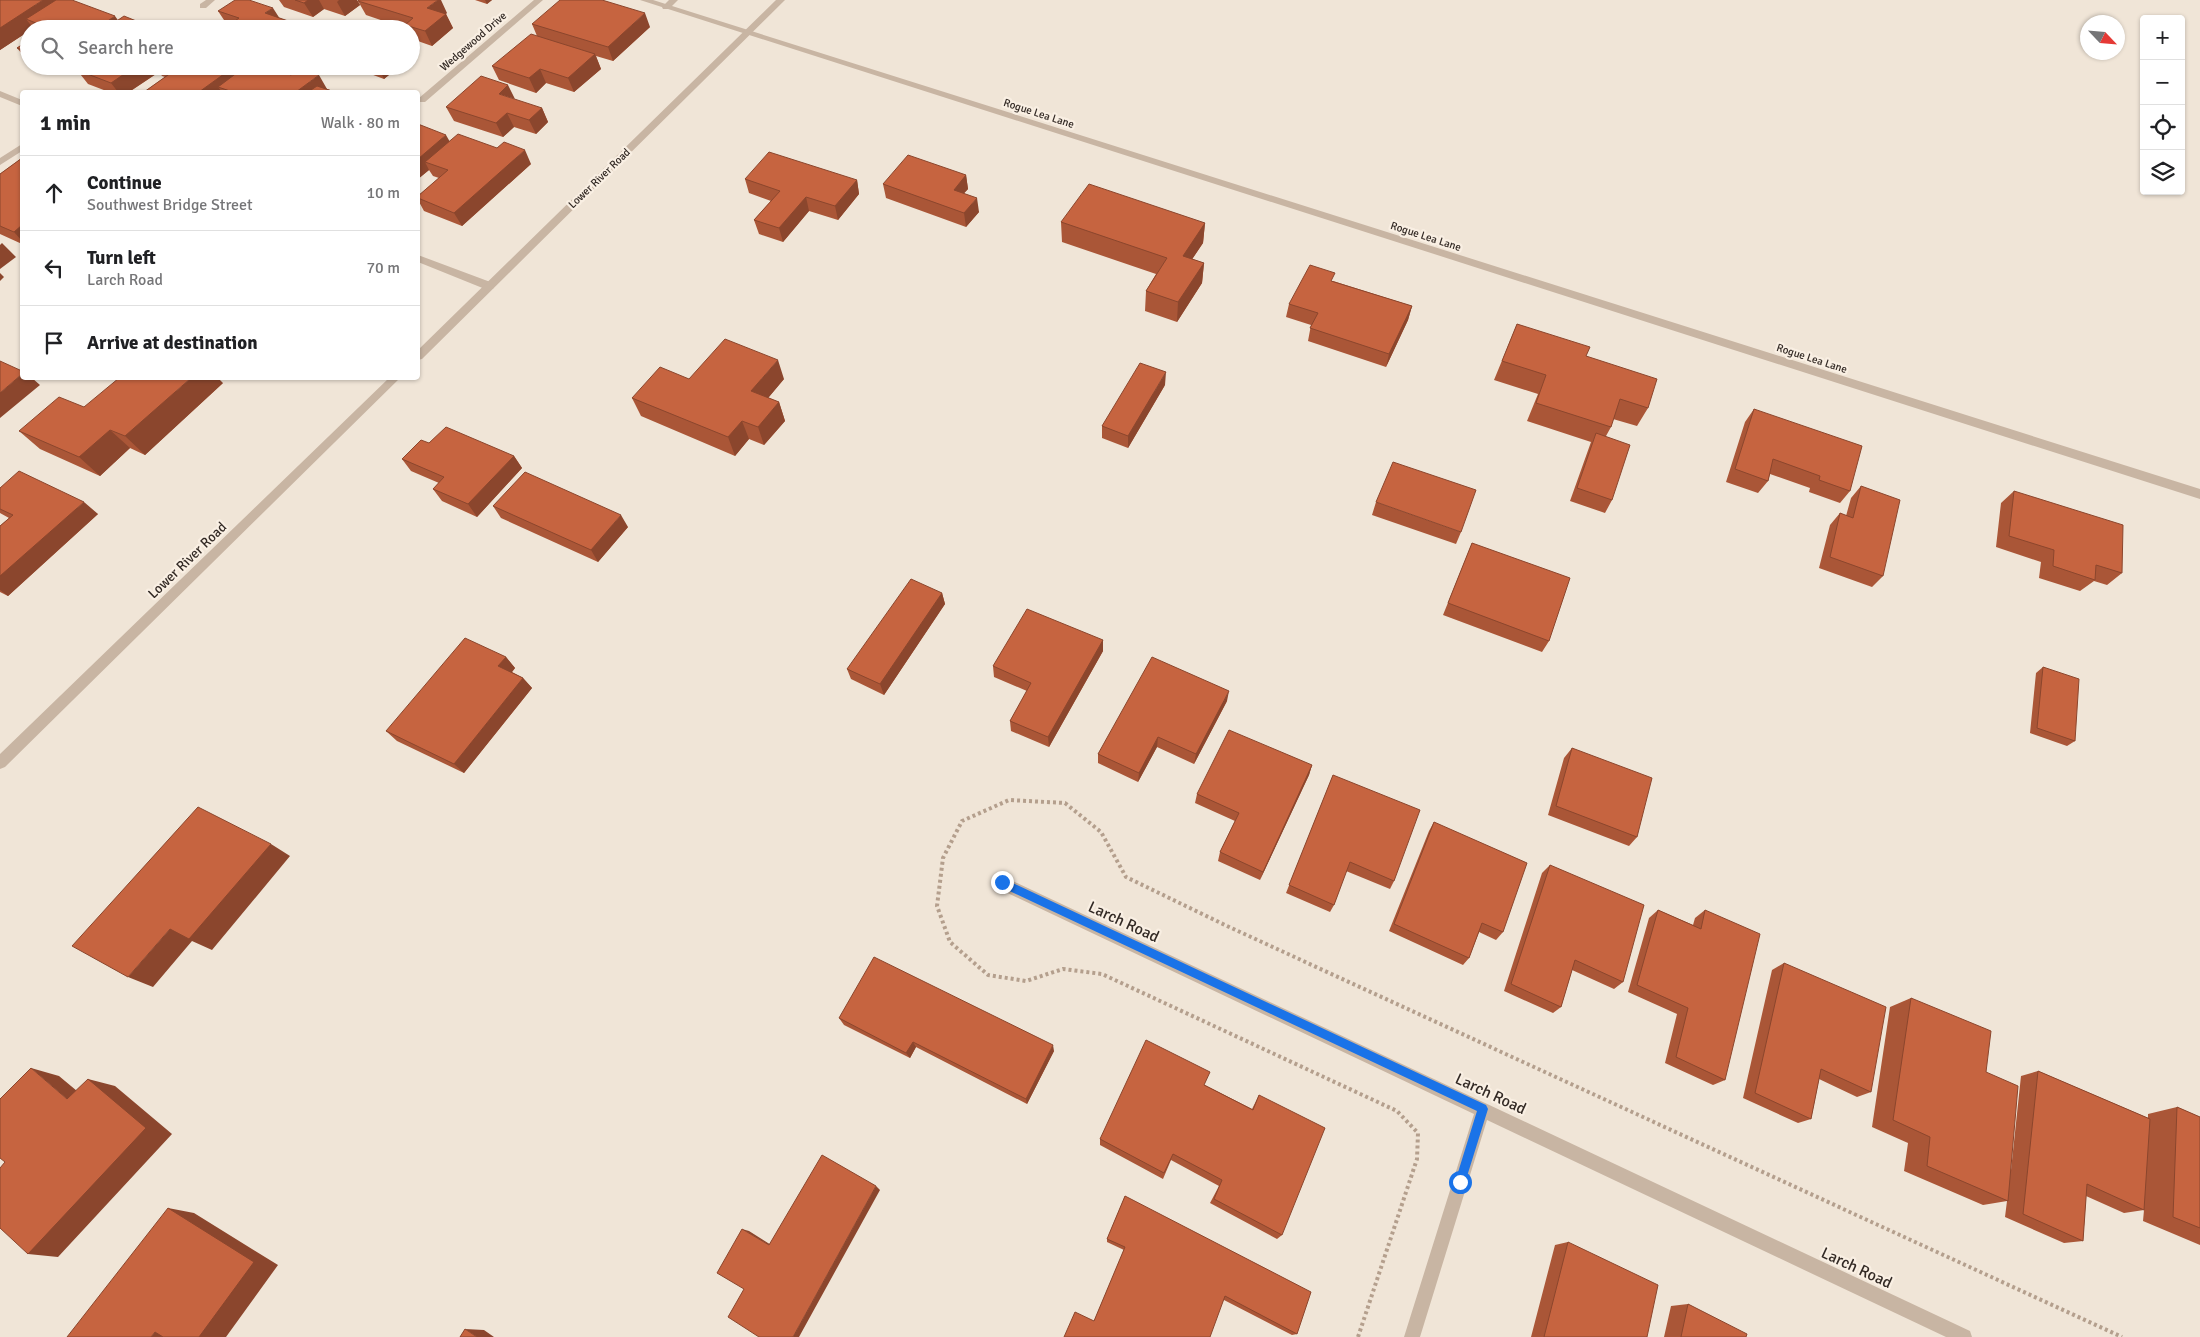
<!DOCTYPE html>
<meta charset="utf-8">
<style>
:root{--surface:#fff;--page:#f6f6f6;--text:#202124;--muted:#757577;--line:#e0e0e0}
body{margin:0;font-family:Signika,sans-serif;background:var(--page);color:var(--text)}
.controls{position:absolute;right:15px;top:15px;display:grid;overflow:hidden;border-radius:5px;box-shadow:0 1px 4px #0004}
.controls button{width:45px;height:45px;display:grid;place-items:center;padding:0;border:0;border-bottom:1px solid var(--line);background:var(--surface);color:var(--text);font:25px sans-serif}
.compass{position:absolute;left:2080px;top:15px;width:45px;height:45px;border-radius:50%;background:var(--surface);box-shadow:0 1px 4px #0004;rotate:116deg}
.stop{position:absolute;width:15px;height:15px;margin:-11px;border:4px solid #1a73e8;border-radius:50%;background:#fff}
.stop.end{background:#1a73e8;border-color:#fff;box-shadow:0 1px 5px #0008}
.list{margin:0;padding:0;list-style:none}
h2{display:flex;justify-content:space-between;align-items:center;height:65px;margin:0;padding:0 20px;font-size:21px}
h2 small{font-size:16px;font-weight:400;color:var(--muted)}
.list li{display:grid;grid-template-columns:32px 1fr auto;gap:15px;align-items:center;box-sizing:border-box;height:75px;padding:0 20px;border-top:1px solid var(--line)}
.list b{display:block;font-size:19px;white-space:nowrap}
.list p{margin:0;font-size:16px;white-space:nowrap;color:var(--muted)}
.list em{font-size:16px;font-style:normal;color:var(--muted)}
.icon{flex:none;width:28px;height:28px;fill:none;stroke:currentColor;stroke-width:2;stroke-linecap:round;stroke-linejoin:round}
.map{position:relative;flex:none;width:2200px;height:1337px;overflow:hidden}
.search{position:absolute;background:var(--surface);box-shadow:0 1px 4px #0004;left:20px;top:20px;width:400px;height:55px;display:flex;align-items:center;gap:12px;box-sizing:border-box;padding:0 18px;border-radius:28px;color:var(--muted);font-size:19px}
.panel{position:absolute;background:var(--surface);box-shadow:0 1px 4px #0004;left:20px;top:90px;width:400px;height:290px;border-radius:5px}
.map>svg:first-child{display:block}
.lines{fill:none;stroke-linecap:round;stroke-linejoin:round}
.path{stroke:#b49f8d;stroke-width:4;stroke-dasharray:3 3;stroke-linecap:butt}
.service{fill:#c8b5a3;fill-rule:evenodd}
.minor{fill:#c8b5a3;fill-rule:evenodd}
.tertiary{fill:#c8b5a3;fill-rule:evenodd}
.wall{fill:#aa5637}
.shaded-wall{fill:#8b462d}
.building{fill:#c66440;stroke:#8b462d}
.route{fill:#1a73e8}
.labels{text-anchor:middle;stroke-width:4.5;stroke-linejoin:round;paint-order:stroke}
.far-street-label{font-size:11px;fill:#332a25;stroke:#f9efe3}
.street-label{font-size:14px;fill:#332a25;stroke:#f9efe3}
.near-street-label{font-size:16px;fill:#332a25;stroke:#f9efe3}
</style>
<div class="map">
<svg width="2200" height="1337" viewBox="0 0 2200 1337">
<rect width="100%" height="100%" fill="#f0e5d7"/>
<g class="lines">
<path class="path" d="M1358,1337L1417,1159L1418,1133L1397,1111L1102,974L1063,969L1026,981L988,975L950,942L937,906L943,858L962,821L1009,800L1065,803L1101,832L1126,877L1227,926L2122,1337"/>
<path class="service" d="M669,0H678L669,9H663L662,7Z"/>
<path class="minor" d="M206,0H215L206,8H200V4Z
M534,0H543L425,102H419V98Z
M640,0H653L2200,489V499Z
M0,91L22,100V106L0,97Z
M22,144V151L0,165V158Z
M418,255L493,283L494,286L493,289H485L418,262Z
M1002,876L1970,1331L1972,1337H1946L1487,1120L1420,1337H1404L1474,1114L997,888L995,883L997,878Z"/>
<path class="tertiary" d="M776,0H785L422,359L418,360V350Z
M389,378H400L5,767L0,769V754Z"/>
</g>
<path class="wall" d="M0,0L118,20L156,29H29V31L0,50Z
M279,0H357L360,5L345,16L324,9L313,17L284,7Z
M475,0H492L487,4Z
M358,1L447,13L445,14H446L453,28L432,46L412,39L411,37V29H407L366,15Z
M218,11L279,18L294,23L297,29H228L227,27L228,26Z
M532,24L650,27L613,61L596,56L601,69L574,92L546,83L536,93L499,80L492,66L537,36Z
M29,40V62L17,48Z
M39,66H72L60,74Z
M82,66H268L335,92H144L165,77L162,76L159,72L129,92H109L88,84L77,70Z
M349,66H400L384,79Z
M446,107L542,108L548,122L536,134L514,127L503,137L454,121Z
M418,124L449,141L531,164L462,226L424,211L418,200V196L439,178L433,176L429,170L418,179Z
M22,158V244L0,234V174Z
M966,175L968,189L964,193L979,212L966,227L886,198L883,184Z
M745,179L857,180L859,194L838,220L809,211L783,242L759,234L754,220L771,201L749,193Z
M1061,222L1205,223L1203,243L1192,259L1204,263L1202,283L1177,322L1145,311L1146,291L1156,274L1062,242Z
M1333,281L1412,306L1408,320L1386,367L1308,341L1311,325L1286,317L1289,304Z
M1517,324L1586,356L1648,408L1637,426L1613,419L1611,427L1606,436L1612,500L1605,513L1570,501L1591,442L1527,421L1538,394L1494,380Z
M689,379H784L768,398L779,402L785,421L764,445L749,439L735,456L641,416L632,398Z
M223,383L145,455L130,448L100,476L40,449L19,431L84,407Z
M1165,385L1128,448L1102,438V426Z
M1754,409L1850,491L1840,503L1809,492L1810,488L1770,474L1768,481L1758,493L1726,482L1745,422Z
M429,443L514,456L522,468L477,517L442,501L433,489L439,483L411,471L402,459Z
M1861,486L1883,576L1872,587L1819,568L1830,525L1840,513L1846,516L1851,498Z
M0,488L98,514L8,596L0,592V526L9,518L0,513Z
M2014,491L2122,573L2107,585L2094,581L2080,591L2039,578L2041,562L1996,547L2001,503Z
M1376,502L1461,532L1456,544L1372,515Z
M493,506L628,527L598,562L501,518Z
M1472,543L1549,641L1542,652L1443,615Z
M942,593L945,604L884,695L851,679L847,669Z
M1103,640V651L1049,747L1011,731L1010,721L1027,691L994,677L993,666Z
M506,657L515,668L512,672L523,678L532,688L464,773L397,741L386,731Z
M2043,667L2075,741L2067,746L2030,733L2036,673Z
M1227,701L1194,764L1157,747L1138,782L1098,763V754Z
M1572,748L1637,837L1629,846L1548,815L1564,758Z
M1312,765L1309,775L1260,880L1218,861L1220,852L1235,821L1195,803L1197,794Z
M1333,775L1394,881L1390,889L1346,871L1334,905L1330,912L1286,893Z
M1434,822L1503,932L1496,940L1479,932L1469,958L1463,965L1389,931L1429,831Z
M1550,865L1623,982L1614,989L1572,970L1561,1007L1553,1013L1504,991L1542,873Z
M1658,910L1693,925L1695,918L1705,910L1725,1080L1713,1085L1665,1063L1677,1014L1628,992L1649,918Z
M1784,963L1871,1092L1857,1097L1819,1079L1811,1119L1798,1123L1743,1098L1772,970Z
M1911,998L1986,1072L2011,1170L2021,1076L2038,1071L2148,1118V1114L2177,1107L2200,1117V1245L2143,1221L2144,1210L2124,1213L2086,1196L2083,1241L2064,1243L2005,1217L2007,1201L1983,1205L1904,1171L1908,1143L1872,1127L1890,1007Z
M839,1018L1054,1051L1027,1104L916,1047L910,1058L844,1025Z
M1205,1085L1252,1109L1259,1095L1282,1235L1277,1239L1210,1203L1219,1186L1171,1160L1163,1179L1100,1145V1139Z
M1125,1196L1297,1334L1292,1335L1224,1300L1064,1337L1094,1321L1124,1250L1107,1242V1239Z
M1568,1242L1647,1337H1531L1555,1245Z
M1688,1304L1746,1337H1664L1671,1306Z"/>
<path class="shaded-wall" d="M43,0H67L26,19L33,28L29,29V31L0,50V28Z
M308,0H319L324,9L313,17L304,3Z
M339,0H357L360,5L345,16L337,2Z
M438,0H441L447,13L435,23L427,8Z
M485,0H492L487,4Z
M273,8L282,22L265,13Z
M645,13L650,27L613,61L608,47Z
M446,14L453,28L432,46L425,31Z
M115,16L124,29H96Z
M294,23L297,29H285Z
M595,54L601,69L574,92L568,78Z
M53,66H72L60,74Z
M136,66H155L159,72L129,92H118L111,83Z
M235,66H262L218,87L222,92H199Z
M378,66H400L384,79Z
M540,69L546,83L536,93L529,78Z
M319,75L327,89L323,92H296Z
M508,85L515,99L499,94Z
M542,108L548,122L536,134L529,120Z
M507,113L514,127L503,137L496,123Z
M446,135L454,149L425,162L429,170L418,179V159Z
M525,150L531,164L462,226L454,213Z
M966,175L968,189L955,203L954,190Z
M857,180L859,194L838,220L835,206Z
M806,197L809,211L783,242L779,228Z
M977,198L979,212L966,227L964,213Z
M1205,223L1203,243L1181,276L1183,256Z
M22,225V241L14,232Z
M2,243L16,257L0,269V245Z
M1204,263L1202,283L1177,322L1178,302Z
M0,273L4,277L0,281Z
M1412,306L1408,320L1386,367L1389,354Z
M778,360L784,379L758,410L751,391Z
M1166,372L1165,385L1128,448V436Z
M22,374V378H32L40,385L0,418V393Z
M191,378H218L223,383L145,455L125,436Z
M779,402L785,421L764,445L758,427Z
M742,421L749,439L735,456L728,437Z
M110,430L130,448L100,476L79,457Z
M514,456L522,468L477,517L468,504Z
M84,502L98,514L8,596L0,590V576Z
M621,515L628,527L598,562L591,550Z
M942,593L945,604L884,695L880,684Z
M1103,640V651L1049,747L1048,737Z
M506,657L515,668L508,677L498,666Z
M523,678L532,688L464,773L454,764Z
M1229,691L1227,701L1194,764L1196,754Z
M1158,737L1157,747L1138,782L1139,773Z
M1312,765L1309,775L1260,880L1263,872Z
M271,844L290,856L212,950L192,941L153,987L128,977L170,929Z
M913,1042L916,1047L910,1058L906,1053Z
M1053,1045L1054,1051L1027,1104L1026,1099Z
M31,1068L59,1076L95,1106L67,1099Z
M88,1079L115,1086L172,1134L58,1257L28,1254Z
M876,1186L880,1190L799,1337H793Z
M168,1208L194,1213L278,1265L226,1337H199Z
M742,1229L749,1231L776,1248L769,1245Z
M465,1329L484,1330L494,1337H477Z
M155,1332L179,1337H151Z"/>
<path class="building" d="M0,0H43L0,28Z
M56,0H72L115,16L96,29H47L48,28L26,19Z
M235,0H249L273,8L265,13L294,23L285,29H233L227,27L239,18L218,11Z
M295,0H308L304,3Z
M359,0H438L427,8L446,14L425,31L405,25L413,18L358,1Z
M560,0H602L645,13L608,47L532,24Z
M124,16L156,29H105Z
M342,21L365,29H332Z
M531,34L595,54L568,78L540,69L529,78L492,66Z
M29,40V53L17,48Z
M82,66H136L111,83L77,70Z
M163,66H235L199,92H144L175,70Z
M246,66H268L291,75L300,68L319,75L296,92H233L218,87Z
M481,76L508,85L499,94L542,108L529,120L507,113L496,123L446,107Z
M317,86L335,92H308Z
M418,124L446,135L418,159Z
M458,134L497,148L504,142L525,150L454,213L418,198V196L448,170L425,162Z
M769,152L857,180L835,206L806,197L779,228L754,220L780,191L745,179Z
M908,155L966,175L954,190L977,198L964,213L883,184Z
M22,158V225L14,232L0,226V174Z
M1089,184L1205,223L1183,256L1204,263L1178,302L1146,291L1167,258L1061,222Z
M1310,265L1335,273L1331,281L1412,306L1389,354L1310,328L1318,313L1289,304Z
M1517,324L1590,347L1586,356L1657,379L1648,408L1620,399L1611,427L1536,403L1546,375L1502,361Z
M725,339L778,360L751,391L779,402L758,427L742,421L728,437L632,398L660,367L689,379Z
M0,361L22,371V374L0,393Z
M1140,363L1166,372L1128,436L1102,426Z
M119,378H191L125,436L110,430L79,457L19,431L59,397L84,407Z
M1754,409L1862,446L1850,491L1819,480L1820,476L1773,459L1768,481L1735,469Z
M446,427L514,456L468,504L433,489L444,477L402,459L421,440L429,443Z
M1596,433L1630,445L1612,500L1577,488Z
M1393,462L1476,490L1461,532L1376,502Z
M19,471L84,502L0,576V526L13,515L0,509V488Z
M525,472L621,515L591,550L493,506Z
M1861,486L1900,500L1883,576L1830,557L1840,513L1853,518Z
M2014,491L2123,525L2122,573L2096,565L2095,580L2053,566L2054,550L2009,536Z
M1472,543L1570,578L1549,641L1448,603Z
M911,579L942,593L880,684L847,669Z
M1027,609L1103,640L1048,737L1010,721L1031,683L993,666Z
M465,638L506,657L498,666L523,678L454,764L386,731Z
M1152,657L1229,691L1196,754L1158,737L1139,773L1098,754Z
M2043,667L2079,679L2075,741L2037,728Z
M1229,730L1312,765L1263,872L1220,852L1239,813L1197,794Z
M1572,748L1652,778L1637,837L1556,806Z
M1333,775L1420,810L1394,881L1350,862L1334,905L1289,885Z
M198,807L271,844L189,939L170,929L128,977L72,946Z
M1434,822L1527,863L1503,932L1482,923L1469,958L1394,924Z
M1550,865L1644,905L1623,982L1575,960L1561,1007L1511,984Z
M1658,910L1701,929L1705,910L1760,934L1725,1080L1676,1057L1688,1008L1637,985Z
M874,957L1053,1045L1026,1099L913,1042L906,1053L839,1018Z
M1784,963L1886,1007L1871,1092L1821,1069L1811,1119L1755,1093Z
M1911,998L1991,1031L1986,1072L2018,1086L2008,1201L1927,1166L1930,1137L1893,1120Z
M1146,1040L1210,1072L1204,1085L1253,1110L1259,1095L1325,1128L1282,1235L1214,1199L1222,1180L1173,1154L1164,1173L1100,1139Z
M31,1068L67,1099L88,1079L146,1128L28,1254L0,1228V1168L5,1162L0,1158V1099Z
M2038,1071L2150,1119L2144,1210L2087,1184L2083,1241L2023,1214Z
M2177,1107L2200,1117V1228L2173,1217Z
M822,1155L876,1186L793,1337H759L728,1317L744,1289L717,1273L742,1229L769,1245Z
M1125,1196L1311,1292L1297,1334L1225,1296L1210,1337H1064L1075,1312L1094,1321L1125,1247L1107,1239Z
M168,1208L254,1262L199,1337H163L155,1332L151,1337H67Z
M1568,1242L1658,1285L1647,1337H1544Z
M1688,1304L1747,1334L1746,1337H1681Z
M465,1329L477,1337H460Z"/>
<path class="route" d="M1002,878L1486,1105L1488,1109L1464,1186H1456L1455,1182L1477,1111L999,886L998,882Z"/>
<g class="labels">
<g class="far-street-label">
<text transform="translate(473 41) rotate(-41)" y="4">Wedgewood Drive</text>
<text transform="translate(1039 113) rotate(18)" y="4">Rogue Lea Lane</text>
<text transform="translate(599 178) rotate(-44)" y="4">Lower River Road</text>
<text transform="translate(1426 236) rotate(18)" y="4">Rogue Lea Lane</text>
<text transform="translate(1812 358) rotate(18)" y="4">Rogue Lea Lane</text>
</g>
<g class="street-label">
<text transform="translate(187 560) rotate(-44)" y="5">Lower River Road</text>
</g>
<g class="near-street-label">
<text transform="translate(1124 921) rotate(25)" y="6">Larch Road</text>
<text transform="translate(1491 1093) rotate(25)" y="6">Larch Road</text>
<text transform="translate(1857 1267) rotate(25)" y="6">Larch Road</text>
</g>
</g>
</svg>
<div class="controls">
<button>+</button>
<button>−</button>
<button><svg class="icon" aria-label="locate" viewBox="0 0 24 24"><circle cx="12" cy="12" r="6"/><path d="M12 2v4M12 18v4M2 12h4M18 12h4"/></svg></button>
<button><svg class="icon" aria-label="layers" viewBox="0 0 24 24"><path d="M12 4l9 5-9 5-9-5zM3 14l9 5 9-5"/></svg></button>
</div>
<svg class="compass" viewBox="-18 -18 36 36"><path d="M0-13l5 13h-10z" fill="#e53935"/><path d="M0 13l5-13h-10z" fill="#757577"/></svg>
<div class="stop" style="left:1460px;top:1182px"></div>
<div class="stop end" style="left:1002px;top:882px"></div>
<div class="search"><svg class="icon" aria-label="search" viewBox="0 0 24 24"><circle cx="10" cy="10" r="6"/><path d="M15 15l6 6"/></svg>Search here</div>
<section class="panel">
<h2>1 min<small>Walk · 80 m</small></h2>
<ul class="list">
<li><svg class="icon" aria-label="ahead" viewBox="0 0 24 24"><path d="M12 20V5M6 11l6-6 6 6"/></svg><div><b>Continue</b><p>Southwest Bridge Street</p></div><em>10 m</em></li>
<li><svg class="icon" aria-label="left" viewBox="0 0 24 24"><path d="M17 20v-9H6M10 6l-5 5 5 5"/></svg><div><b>Turn left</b><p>Larch Road</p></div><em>70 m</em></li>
<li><svg class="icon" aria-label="arrive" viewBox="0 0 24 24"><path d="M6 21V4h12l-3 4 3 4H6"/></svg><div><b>Arrive at destination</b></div></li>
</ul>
</section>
</div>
